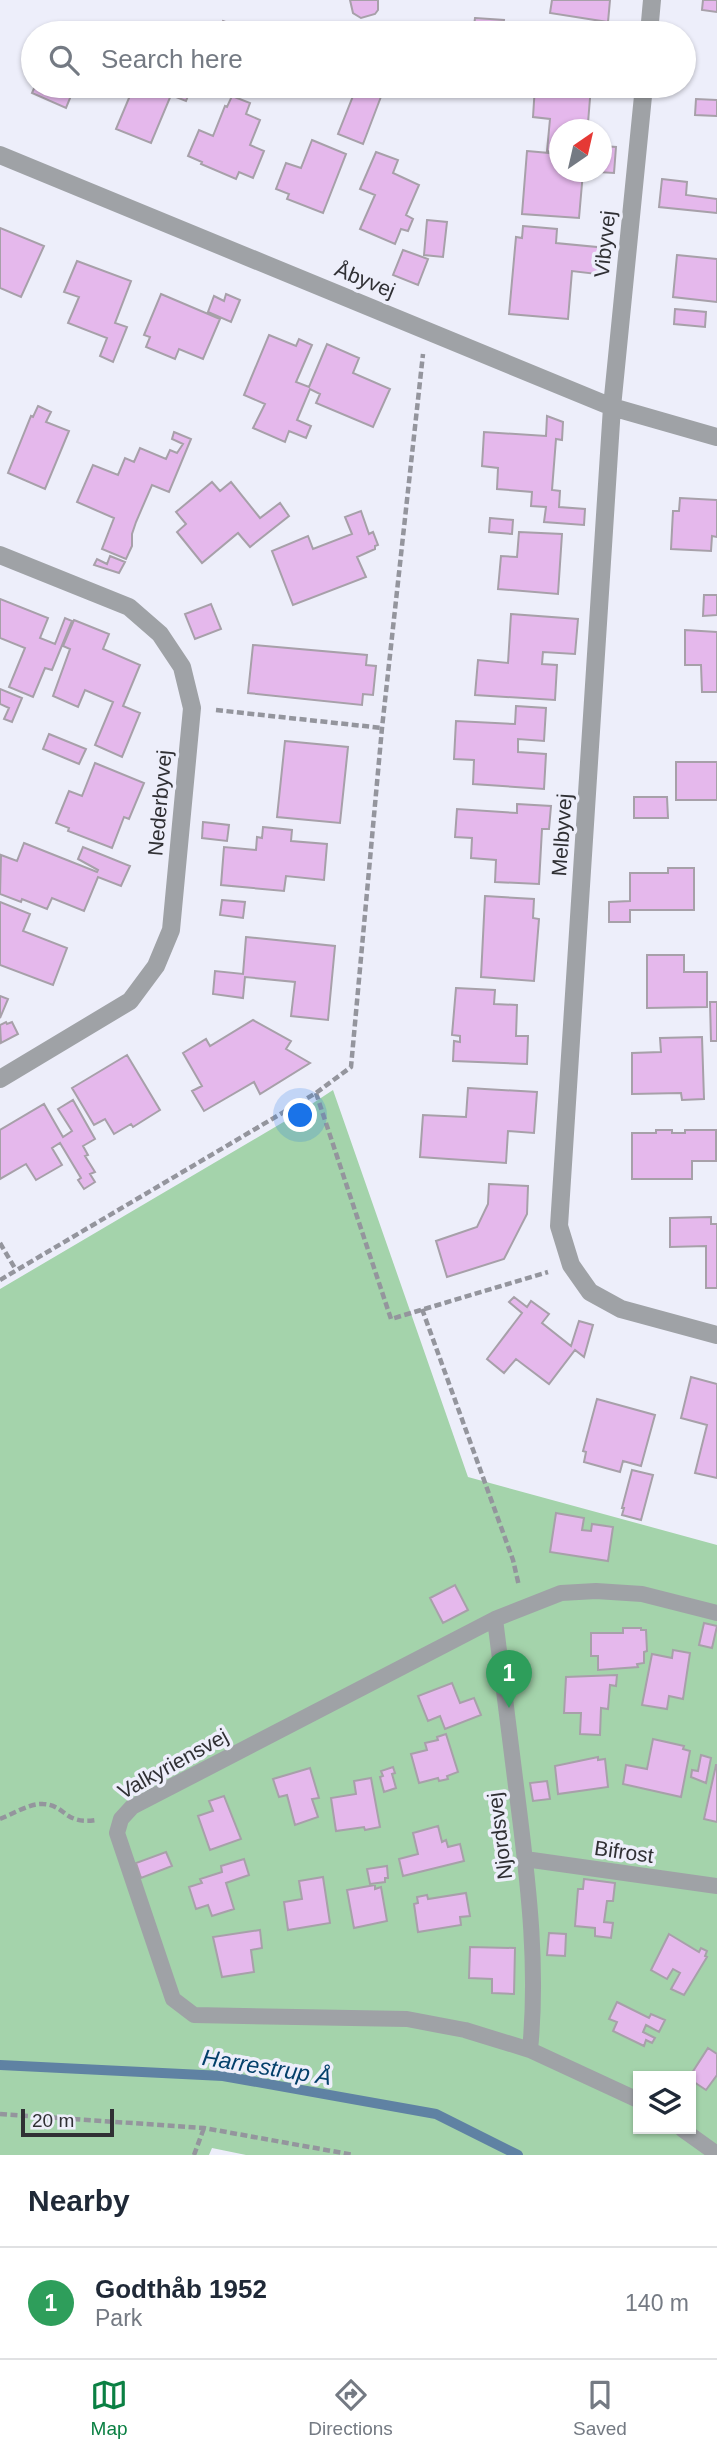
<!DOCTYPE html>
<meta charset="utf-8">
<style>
:root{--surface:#fff;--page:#f2f2f3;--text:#1f2937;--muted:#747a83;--line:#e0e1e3;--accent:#0b8043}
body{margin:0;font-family:Helvetica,sans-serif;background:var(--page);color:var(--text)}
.controls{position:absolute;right:21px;bottom:21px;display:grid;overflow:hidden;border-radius:0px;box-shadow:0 2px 5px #0004}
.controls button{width:63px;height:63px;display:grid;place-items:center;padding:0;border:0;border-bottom:2px solid var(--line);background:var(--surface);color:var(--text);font:35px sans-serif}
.compass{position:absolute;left:549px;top:119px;width:63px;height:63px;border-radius:50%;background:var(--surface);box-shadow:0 2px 5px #0004;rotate:34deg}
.scale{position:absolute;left:21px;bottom:18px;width:93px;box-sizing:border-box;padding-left:7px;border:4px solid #303034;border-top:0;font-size:19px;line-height:24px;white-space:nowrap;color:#303034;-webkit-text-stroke:5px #edeefa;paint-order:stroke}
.you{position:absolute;left:301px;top:1116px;width:24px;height:24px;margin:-18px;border:5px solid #fff;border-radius:50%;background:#1a73e8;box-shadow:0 0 0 10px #1a73e833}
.badge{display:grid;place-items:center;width:46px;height:46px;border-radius:50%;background:var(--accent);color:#fff;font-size:23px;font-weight:700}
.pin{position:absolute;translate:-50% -58px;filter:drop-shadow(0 2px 4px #0008)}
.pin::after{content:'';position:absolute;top:37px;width:24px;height:21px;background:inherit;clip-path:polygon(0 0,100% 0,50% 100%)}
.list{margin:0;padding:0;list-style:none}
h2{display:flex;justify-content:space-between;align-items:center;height:91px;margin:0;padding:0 28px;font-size:30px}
h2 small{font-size:23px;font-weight:400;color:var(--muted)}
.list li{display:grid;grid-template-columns:46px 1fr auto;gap:21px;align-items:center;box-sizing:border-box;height:112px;padding:0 28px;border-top:2px solid var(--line)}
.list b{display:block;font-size:26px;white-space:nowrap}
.list p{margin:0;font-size:23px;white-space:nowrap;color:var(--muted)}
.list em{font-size:23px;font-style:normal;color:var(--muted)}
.icon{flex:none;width:38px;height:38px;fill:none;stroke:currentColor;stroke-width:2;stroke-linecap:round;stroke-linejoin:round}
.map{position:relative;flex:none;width:717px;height:2155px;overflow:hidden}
.search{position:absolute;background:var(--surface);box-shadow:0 2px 5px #0004;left:21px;right:21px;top:21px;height:77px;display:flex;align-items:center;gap:18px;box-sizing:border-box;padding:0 24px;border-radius:38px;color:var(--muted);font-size:26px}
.sheet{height:203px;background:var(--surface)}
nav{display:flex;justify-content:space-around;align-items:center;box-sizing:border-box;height:98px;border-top:2px solid var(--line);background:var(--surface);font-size:19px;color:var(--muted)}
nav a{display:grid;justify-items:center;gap:4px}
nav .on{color:var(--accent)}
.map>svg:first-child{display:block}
.green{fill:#a4d3ab;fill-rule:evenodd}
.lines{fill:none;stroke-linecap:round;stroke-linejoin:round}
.stream{stroke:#5f82a3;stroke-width:10}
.building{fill:#e5b8ec;stroke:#a7a0a9;stroke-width:2}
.path{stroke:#94959d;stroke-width:4.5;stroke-dasharray:7 3.5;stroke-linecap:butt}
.service{stroke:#9fa2a6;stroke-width:16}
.minor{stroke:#9fa2a6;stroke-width:18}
.labels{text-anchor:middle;stroke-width:7;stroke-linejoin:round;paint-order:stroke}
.street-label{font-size:21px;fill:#303034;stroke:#edeefa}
.water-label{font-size:23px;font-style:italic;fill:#033f6a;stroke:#edeefa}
</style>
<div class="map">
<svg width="717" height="2155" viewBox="0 0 717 2155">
<rect width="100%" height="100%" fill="#edeefa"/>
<path class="green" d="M333,1090L468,1477L717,1545V2155H246L212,2148L209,2155H0V1289L292,1117ZM638,2076H691V2129H638Z"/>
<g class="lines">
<path class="stream" d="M0,2065L223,2076L436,2114L518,2155"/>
</g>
<path class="building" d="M350,0H378V10L375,14L361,18L353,13Z
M552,0H610L608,22L550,13Z
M703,0H717V12L702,10Z
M475,18L504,20L503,28L474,26Z
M223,21L236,26L233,33H218Z
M61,23L87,33H57Z
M35,86H75L66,108L32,93Z
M134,86H192L186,101L171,95L151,143L116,129Z
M357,86L382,94L363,144L338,134Z
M535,86H591L588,123L585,122L584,130H560V152L547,151L550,119L533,117Z
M232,96L250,103L246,114L260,120L250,145L264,151L253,178L239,172L236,179L201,164L202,162L188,156L199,130L213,136L225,106L227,107Z
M696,99L717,100V116L695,115Z
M312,140L346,154L323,213L287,199L289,194L276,189L286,163L301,168Z
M602,146L616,147L614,173L598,172H602Z
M527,151L560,154V172H583L579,218L522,214Z
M376,152L398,160L393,173L419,185L406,215L413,219L408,231L401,229L395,244L360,229L375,195L360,189Z
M662,179L687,182L686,195L717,199V213L659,207Z
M427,220L447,222L443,257L424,255Z
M523,226L557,229L556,243L607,248L605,275L572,271L568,319L509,314L516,237L522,238Z
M0,228L44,246L21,297L0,288Z
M403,250L428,259L418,285L393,275Z
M677,255L717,259V302L673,297Z
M77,261L131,281L115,323L127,327L113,362L100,356L107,338L68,323L79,297L64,292Z
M161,294L220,319L203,359L179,349L175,359L146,347L150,337L144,335Z
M226,294L240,300L231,322L208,312L214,296L224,301Z
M675,309L706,312L705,327L674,324Z
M269,335L296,346L299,339L312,345L296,382L309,387L327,344L359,358L353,373L390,389L373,427L316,403L320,394L310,389L297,420L311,426L306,438L289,431L285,442L253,428L265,404L244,395Z
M38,406L51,412L46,422L69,431L45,489L8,473L31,416L33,417Z
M547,416L563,422L562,440L556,439L552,490L560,491L559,507L585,509L584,525L544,522L546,507L531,506L532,492L497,489L498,468L482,466L484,432L546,436Z
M174,432L191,439L169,492L152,485L136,522L132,534V546L126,559L102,549L114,518L77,502L93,465L118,475L125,458L134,462L140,448L166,459L170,450L177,453L183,444L172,439Z
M212,482L220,491L231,482L260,518L280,503L289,516L250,547L238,533L202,563L177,532L186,524L176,512Z
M680,498L717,500V537L712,536L711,551L671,549L673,511H679Z
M361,511L369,534L373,532L378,545L375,546V549L357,557L366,577L293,605L272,551L308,536L313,549L352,534L345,517Z
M490,518L513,520L512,534L489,532Z
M519,532L562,534L558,594L498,589L501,556L517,557Z
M110,556L125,562L119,573L94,565L97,559L107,564Z
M704,595H717V615L703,616Z
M0,599L48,618L40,638L55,644L65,618L72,621L52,670L45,668L33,697L9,687L25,648L0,638Z
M211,604L221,629L195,639L185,614Z
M511,614L578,619L575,654L543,652L542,664L557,665L555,700L475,695L478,660L508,663Z
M74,620L109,634L103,649L140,665L123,706L140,713L122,757L95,745L113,702L85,690L78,707L53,696L70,649L63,646Z
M685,630L717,632V692H702L701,665H685Z
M253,645L367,655L366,665L376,666L373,695L363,694L362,705L248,693Z
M0,689L22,698L12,722L4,719L9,708L0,704Z
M516,706L546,708L544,741L518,739V752L546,754L544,789L473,784L474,760L454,759L456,721L515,724Z
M49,734L86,749L79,764L43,749Z
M285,741L348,747L340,823L277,817Z
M676,762H717V800H676Z
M95,763L144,783L129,819L124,817L112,848L68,831L69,828L56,823L69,791L82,796Z
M634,797H667L668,818H634Z
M517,804L551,806L549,829H542L539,884L495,882L496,860L471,858L472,838L455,837L457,809L517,813Z
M203,822L229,825L227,841L202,838Z
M263,827L292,830L291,841L327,844L324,880L286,876L284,891L221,885L224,847L256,850L257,837L262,838Z
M24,843L97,872L98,870L78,859L83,847L130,866L121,886L98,877L84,911L52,898L47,909L22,899L21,902L0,894L1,855L17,861Z
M668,868H694V910H630V922H609V902L630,901V873H668Z
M485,896L534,899L533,918L539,919L534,981L481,977Z
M222,900L245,902L243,918L220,915Z
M0,902L30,914L23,931L67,948L53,985L0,965Z
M246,937L335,946L328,1020L291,1016L295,982L245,977L243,998L213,994L215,971L243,974Z
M647,955H684V972H707V1007L647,1008Z
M456,988L495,990L494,1004L517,1005L516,1036H528L527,1064L453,1061L454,1041L460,1042V1036L452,1035Z
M0,996L8,999L0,1018Z
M710,1002H717V1041H711Z
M253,1020L291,1041L286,1049L310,1063L260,1094L254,1082L204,1111L192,1091L202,1086L183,1053L206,1039L210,1046Z
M6,1022L7,1024L12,1022L18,1034L1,1043L0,1025Z
M702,1037L704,1099L682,1100L681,1093L632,1094V1053L661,1052L660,1038Z
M127,1055L160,1110L133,1127L131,1124L114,1134L105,1119L94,1125L72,1088Z
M468,1088L537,1092L534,1133L508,1131L506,1163L420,1157L423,1115L466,1117Z
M73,1100L95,1139L83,1146L88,1155L85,1156L95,1172L90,1174L95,1182L84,1189L78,1180L81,1178L60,1143L52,1148L62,1165L36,1180L26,1164L0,1179V1130L44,1104L63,1137L72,1131L58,1109Z
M656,1130H672V1133H685V1130H716V1161H692V1179H632V1133H656Z
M489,1184L528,1186L527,1214L504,1259L447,1277L436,1241L477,1227L488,1204Z
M711,1217V1224H717V1288H706V1246L670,1247V1218Z
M514,1297L527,1307L531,1301L549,1314L542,1323L571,1346L579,1321L593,1325L584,1357L575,1350L549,1384L516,1359L504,1373L487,1359L522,1313L509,1302Z
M691,1377L717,1384V1478L695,1473L707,1425L681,1418Z
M597,1399L655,1415L641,1466L623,1461L620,1472L584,1462L586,1452L583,1451Z
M632,1470L653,1475L641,1520L622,1515L624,1508H622Z
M556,1513L584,1518L582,1530L591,1531L592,1524L613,1527L608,1561L550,1552Z
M455,1585L468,1610L443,1623L430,1598Z
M704,1623L717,1626L712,1648L699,1645Z
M623,1628H641V1630H646L647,1651L644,1652V1663L637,1664L638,1667L598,1670V1656H591V1633H623Z
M673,1650L690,1653L683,1699L669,1696L667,1709L642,1705L652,1654L672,1658Z
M617,1675L616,1686L610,1685L608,1709L601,1708L600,1735L580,1734L581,1713H564L566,1677Z
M452,1683L460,1703L474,1698L481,1715L445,1729L440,1716L428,1721L418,1696Z
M446,1734L458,1772L447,1776L448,1779L439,1781L438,1778L419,1783L411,1754L427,1750L425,1743L438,1740L437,1737Z
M653,1739L684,1746L683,1749L690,1751L681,1797L623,1784L626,1765L647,1769Z
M701,1755L711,1758L706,1783L691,1777L692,1770L698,1771Z
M598,1757V1760L605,1759L608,1787L558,1794L555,1766Z
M716,1765H717V1822L704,1819Z
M393,1767L395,1773L392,1774L396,1788L384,1792L380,1777L383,1776L381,1771Z
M310,1768L319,1798L312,1799L318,1817L295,1825L287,1795L279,1797L273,1779Z
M371,1778L380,1827L365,1830L364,1827L336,1831L331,1798L356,1794L354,1781Z
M547,1781L550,1799L533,1801L530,1783Z
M224,1796L241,1839L210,1850L198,1816L213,1811L209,1801Z
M438,1826L442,1842L446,1840L448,1847L460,1844L464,1861L403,1876L399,1859L418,1854L413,1833Z
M166,1852L172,1866L141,1878L136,1863Z
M244,1859L249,1875L226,1883L234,1909L212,1916L208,1905L196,1909L189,1887L202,1883L200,1879L222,1872L221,1866Z
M387,1866L388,1878H385V1882L370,1884L367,1869Z
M323,1877L330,1923L288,1930L284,1902L302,1899L299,1881Z
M584,1879L615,1883L613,1901H607L604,1922L613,1923L611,1938L595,1936V1928L575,1926L578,1889H583Z
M375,1885V1889L381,1887L387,1921L354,1928L347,1890Z
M466,1893L470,1916L460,1917L461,1925L418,1932L414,1904L418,1903L417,1897L427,1895L428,1899Z
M260,1930L262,1948L251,1950L254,1972L222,1977L213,1937Z
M549,1933L566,1934L565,1956L547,1955Z
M669,1934L699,1952L701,1948L707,1951L705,1956L707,1957L684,1995L671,1989L680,1973L673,1969L667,1979L651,1970Z
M470,1947L515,1948L514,1994L492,1993V1979L469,1978Z
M617,2002L649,2018L651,2014L665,2020L659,2032L646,2025L643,2032L655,2038L652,2043L646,2040L644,2046L613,2031L617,2022L609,2019Z
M708,2048L717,2054V2075L706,2090L691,2080L690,2076Z"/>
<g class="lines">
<path class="path" d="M216,710L382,728
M316,1093L391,1319L548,1272
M0,1243L16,1270
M0,1280L316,1093L351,1067L382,728L423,354
M422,1309L513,1560L519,1586
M0,1819C13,1814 30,1803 43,1804C66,1805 64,1825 96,1820
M0,2114L204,2128L354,2155
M194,2155L204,2128"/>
<path class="service" d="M495,1619C503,1682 511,1746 519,1810C529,1890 538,1969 530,2050
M525,1859L717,1886
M638,2100L530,2050L465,2030L407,2019L194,2015L173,1999L117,1833L121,1819L132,1807L495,1619L561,1593L596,1591L642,1594L717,1613
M682,2129L717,2154"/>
<path class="minor" d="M649,33L652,0
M644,86L612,407L559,1226L571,1265L590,1292L621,1309L717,1335
M0,155L612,407L717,437
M0,555L129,607L160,634L182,667L192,708L171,930L156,966L130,1001L0,1079"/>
</g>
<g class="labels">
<g class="street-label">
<text transform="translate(605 244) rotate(-84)" y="7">Vibyvej</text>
<text transform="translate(365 280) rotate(22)" y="7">Åbyvej</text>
<text transform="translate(160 803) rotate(-85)" y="7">Nederbyvej</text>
<text transform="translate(562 835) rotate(-86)" y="7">Melbyvej</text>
<text transform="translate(173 1764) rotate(-29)" y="7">Valkyriensvej</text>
<text transform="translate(500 1836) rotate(-97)" y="7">Njordsvej</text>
<text transform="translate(624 1852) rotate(8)" y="7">Bifrost</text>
</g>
<g class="water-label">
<text transform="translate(267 2067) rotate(9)" y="8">Harrestrup Å</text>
</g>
</g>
</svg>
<div class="controls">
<button><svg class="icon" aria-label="layers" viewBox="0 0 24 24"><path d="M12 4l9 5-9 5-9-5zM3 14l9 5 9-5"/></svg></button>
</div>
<svg class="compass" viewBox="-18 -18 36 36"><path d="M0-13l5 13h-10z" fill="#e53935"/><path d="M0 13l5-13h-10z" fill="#747a83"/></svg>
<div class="scale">20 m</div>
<div class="you"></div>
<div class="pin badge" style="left:509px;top:1708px;background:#2e9e5b">1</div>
<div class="search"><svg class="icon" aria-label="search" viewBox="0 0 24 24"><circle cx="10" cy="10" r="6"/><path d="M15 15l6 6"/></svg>Search here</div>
</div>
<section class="sheet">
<h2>Nearby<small></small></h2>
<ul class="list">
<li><span class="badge" style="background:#2e9e5b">1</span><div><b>Godthåb 1952</b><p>Park</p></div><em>140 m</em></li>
</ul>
</section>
<nav>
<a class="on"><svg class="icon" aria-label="map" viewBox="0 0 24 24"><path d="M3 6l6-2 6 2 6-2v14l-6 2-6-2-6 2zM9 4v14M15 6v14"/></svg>Map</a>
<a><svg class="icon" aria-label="directions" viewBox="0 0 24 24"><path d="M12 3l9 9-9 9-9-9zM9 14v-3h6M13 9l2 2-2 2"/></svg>Directions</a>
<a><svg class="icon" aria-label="saved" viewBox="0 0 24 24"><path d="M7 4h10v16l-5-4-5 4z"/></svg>Saved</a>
</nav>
